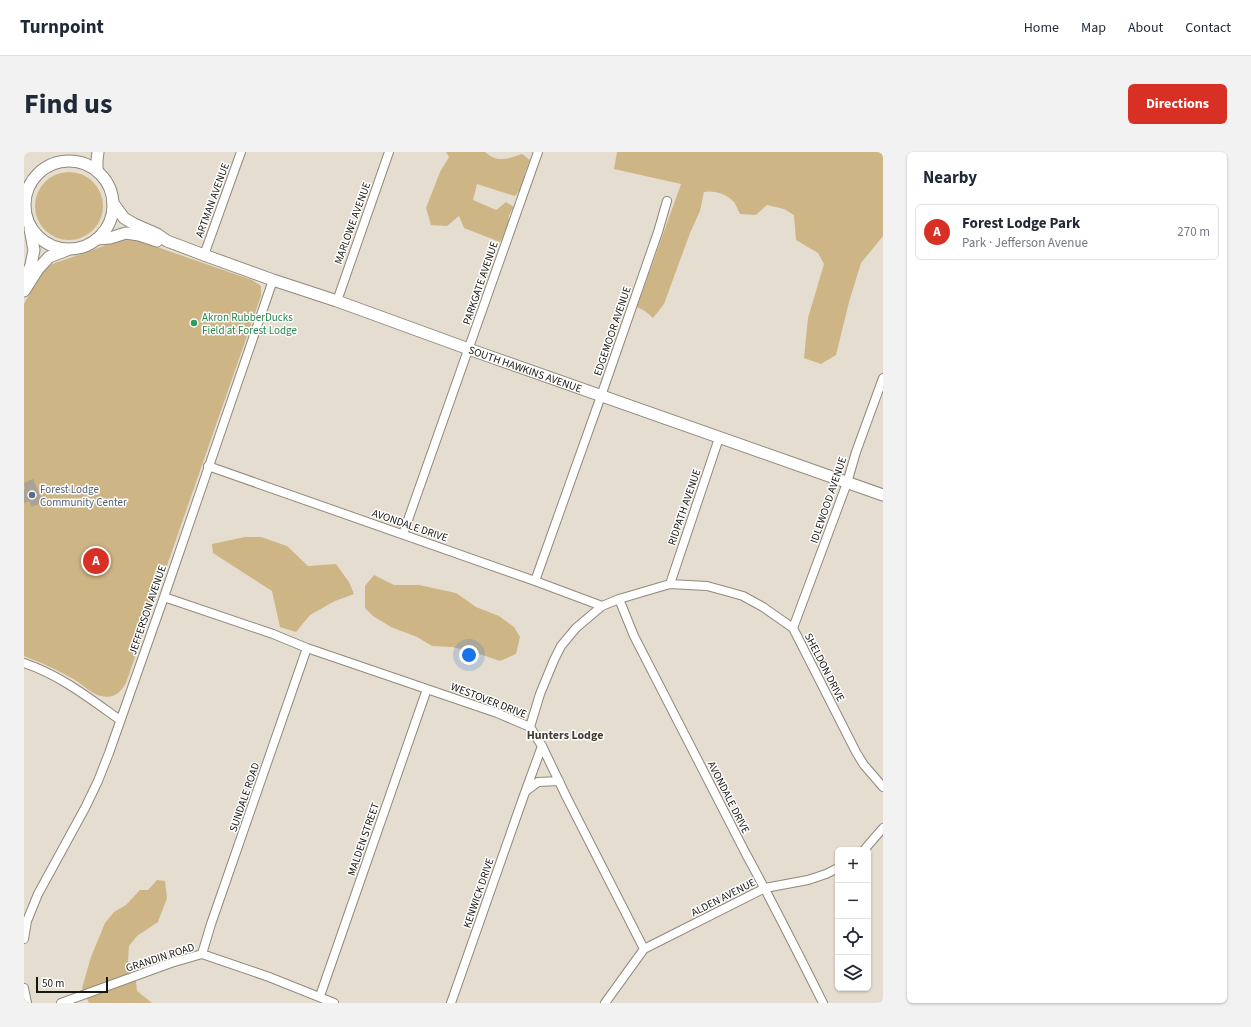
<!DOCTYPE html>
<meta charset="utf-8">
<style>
:root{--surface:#fff;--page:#f2f2f3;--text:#1f2937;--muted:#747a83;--line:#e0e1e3;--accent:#d93025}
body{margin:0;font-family:"Source Sans 3",sans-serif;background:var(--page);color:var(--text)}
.controls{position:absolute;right:12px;bottom:12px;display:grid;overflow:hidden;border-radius:6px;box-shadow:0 1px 3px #0004}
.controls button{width:36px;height:36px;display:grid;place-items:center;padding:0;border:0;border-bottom:1px solid var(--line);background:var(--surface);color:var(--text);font:20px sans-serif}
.scale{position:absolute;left:12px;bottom:10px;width:72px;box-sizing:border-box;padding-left:4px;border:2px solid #181611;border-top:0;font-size:11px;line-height:14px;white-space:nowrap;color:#181611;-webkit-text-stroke:3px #fff;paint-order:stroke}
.you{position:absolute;left:445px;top:503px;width:14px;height:14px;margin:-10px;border:3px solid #fff;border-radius:50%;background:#1a73e8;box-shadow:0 0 0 6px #1a73e833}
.badge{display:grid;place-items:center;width:26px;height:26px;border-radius:50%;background:var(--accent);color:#fff;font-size:13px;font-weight:700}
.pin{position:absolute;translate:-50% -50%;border:2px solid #fff;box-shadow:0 1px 4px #0006}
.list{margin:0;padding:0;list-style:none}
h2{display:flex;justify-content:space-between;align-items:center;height:52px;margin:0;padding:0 16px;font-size:17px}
h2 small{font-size:13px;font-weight:400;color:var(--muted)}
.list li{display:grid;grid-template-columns:26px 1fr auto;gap:12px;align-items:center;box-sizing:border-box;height:56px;margin:0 8px 8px;padding:0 8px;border:1px solid var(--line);border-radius:6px}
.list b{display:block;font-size:15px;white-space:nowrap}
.list p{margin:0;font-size:13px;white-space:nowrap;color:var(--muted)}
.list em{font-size:13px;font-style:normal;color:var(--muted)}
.icon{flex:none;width:22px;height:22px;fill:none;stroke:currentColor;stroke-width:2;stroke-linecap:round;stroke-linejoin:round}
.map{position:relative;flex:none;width:859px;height:851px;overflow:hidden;border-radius:6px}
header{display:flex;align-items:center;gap:24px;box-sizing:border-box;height:56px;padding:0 20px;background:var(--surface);border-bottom:1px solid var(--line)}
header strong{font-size:19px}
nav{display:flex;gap:22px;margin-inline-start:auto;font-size:14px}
.intro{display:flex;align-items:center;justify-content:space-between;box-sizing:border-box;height:96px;padding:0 24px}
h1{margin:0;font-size:28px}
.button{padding:10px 18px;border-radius:6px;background:var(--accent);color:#fff;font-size:14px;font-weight:700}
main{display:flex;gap:24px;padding:0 24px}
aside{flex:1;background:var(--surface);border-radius:6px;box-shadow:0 1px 3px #0004}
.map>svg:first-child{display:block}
.green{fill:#ceb586}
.building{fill:#a9a295}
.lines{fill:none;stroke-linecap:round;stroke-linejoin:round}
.street-casing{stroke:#90897c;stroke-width:10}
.secondary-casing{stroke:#90897c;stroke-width:13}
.street{stroke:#fff;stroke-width:8}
.secondary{stroke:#fff;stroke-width:11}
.leisure-dot{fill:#2e9e5b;stroke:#fff;stroke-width:1.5}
.service-dot{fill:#5c6f8a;stroke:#fff;stroke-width:1.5}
.labels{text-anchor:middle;stroke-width:3;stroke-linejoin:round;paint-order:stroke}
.street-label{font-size:11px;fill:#181611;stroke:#fff}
.leisure-label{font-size:11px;fill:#27864d;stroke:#fff;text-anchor:start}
.service-label{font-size:11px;fill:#4e5e75;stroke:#fff;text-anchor:start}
.neighbourhood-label{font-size:12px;font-weight:bold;fill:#423c31;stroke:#fff}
</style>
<header>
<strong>Turnpoint</strong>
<nav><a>Home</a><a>Map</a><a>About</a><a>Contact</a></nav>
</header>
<div class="intro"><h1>Find us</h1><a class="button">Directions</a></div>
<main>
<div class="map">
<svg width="859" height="851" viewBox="0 0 859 851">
<rect width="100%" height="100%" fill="#e5ddcf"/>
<path class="green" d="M422,0H461C473,11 484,7 498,2L506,8L501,21L498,35L491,44L453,32L449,48L472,58L482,50L490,55L485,63L484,76L476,90L440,76L435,64L423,74L407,73L402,56L416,20L425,5Z
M593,0H859V84L837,111L825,150L812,203L797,212L780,206L784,166L800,112L794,101L772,88L770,63L760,57L743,53L732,63L716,62C714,58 712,53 710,50C703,42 690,38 680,40L676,59L666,81L640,152L629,166L621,159L613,155L657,32L590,17Z
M11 54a34 34 0 1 1 68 0a34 34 0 1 1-68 0Z
M100,86L110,87L228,128L237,134V144L102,531C96,541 90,547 77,544C68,542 59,533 51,528C34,518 18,511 0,504V152L18,119L28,112L66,99Z
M221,385H237L263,394L284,414L312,412L325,430L330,442L311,449L286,463L272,480L256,475L248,439L189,401L188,392Z
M350,423L370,433H395L432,441L452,455L475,464L490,475L496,485L492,502L476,509L450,500L428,495L408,494L393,485L367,475L349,464L341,456V434Z
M133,728L141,729L143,746L134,770L113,784L105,794L104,809L111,820L113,839L128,851H65L58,836L67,805L81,771L90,760L102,753L116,738H124Z"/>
<path class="building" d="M9,327L19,350L8,355L5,349L0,351V338L1,337L0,331Z"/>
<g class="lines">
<g class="street-casing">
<path id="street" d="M180,103L217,0
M313,149L365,0
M184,314L511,429L578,454
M379,382L514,0
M511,429L577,244L634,80L643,49
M646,432L695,286
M140,445L249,482L283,496L473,561L506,575L518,594L543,646L620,797
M595,447L610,484L722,702C749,751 774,801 799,851
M769,476L823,331L832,300L859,226
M0,511C36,523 65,546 96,568
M506,575L516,542L530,508L537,494L552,476L578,454L595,447L646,432L683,434L705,440L719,444L739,455L769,476L832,600L840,613L859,635
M502,639L514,630L535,629
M840,698L859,676
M0,787L3,769L14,742L61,656L74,629L85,601L140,445L249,128
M178,802L187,772L283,496
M0,836L3,851
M296,844L403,537
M37,851L147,811L178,802L245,825L310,851
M427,851L499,646L518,594
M581,851L620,797L741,736L784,728L802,722L814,716"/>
</g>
<g class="secondary-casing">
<g id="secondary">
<circle cx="45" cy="53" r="44"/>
<path d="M73,19V8L74,0"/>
<path id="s1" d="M89,51L100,66L110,72L133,82L143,89L180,103L249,128L313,149L453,200L859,343"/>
<path d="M73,87L86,86L102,81L115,83L133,89"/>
<path d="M0,130L7,113L10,98L6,77"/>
<path d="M0,139L14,117L25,105L43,98"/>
</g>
</g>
<use href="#street" class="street"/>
<use href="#secondary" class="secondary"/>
</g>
<circle class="leisure-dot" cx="170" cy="171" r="4"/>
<circle class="service-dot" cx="8" cy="343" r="4"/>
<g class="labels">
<g class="street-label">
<text transform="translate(188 48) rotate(-70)" y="4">ARTMAN AVENUE</text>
<text transform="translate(328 71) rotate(-70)" y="4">MARLOWE AVENUE</text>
<text transform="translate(456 131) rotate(-71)" y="4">PARKGATE AVENUE</text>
<text transform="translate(588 179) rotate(-71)" y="4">EDGEMOOR AVENUE</text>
<text dy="4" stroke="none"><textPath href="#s1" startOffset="448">SOUTH HAWKINS AVENUE</textPath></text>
<text transform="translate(804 348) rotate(-71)" y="4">IDLEWOOD AVENUE</text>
<text transform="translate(660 355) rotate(-71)" y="4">RIDPATH AVENUE</text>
<text transform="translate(386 373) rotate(19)" y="4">AVONDALE DRIVE</text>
<text transform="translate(123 458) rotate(-71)" y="4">JEFFERSON AVENUE</text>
<text transform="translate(801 515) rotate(63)" y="4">SHELDON DRIVE</text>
<text transform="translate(465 548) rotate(21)" y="4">WESTOVER DRIVE</text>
<text transform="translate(220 645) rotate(-71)" y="4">SUNDALE ROAD</text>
<text transform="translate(705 645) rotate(63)" y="4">AVONDALE DRIVE</text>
<text transform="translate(339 687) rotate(-71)" y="4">MALDEN STREET</text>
<text transform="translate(454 741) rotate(-71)" y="4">KENWICK DRIVE</text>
<text transform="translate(699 745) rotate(-27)" y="4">ALDEN AVENUE</text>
<text transform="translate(136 805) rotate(-18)" y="4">GRANDIN ROAD</text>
</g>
<g class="leisure-label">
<text x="178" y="169">Akron RubberDucks<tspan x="178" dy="13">Field at Forest Lodge</tspan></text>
</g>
<g class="service-label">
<text x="16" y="341">Forest Lodge<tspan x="16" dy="13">Community Center</tspan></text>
</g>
<g class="neighbourhood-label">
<text x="541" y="587">Hunters Lodge</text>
</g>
</g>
</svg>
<div class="controls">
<button>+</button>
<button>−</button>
<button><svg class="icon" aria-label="locate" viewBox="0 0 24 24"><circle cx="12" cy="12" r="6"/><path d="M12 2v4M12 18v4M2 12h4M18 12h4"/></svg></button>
<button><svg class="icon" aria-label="layers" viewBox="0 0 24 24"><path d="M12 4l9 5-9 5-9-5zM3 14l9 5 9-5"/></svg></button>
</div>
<div class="scale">50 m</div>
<div class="you"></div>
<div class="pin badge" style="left:72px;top:409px">A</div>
</div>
<aside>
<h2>Nearby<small></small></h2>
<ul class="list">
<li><span class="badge">A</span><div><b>Forest Lodge Park</b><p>Park · Jefferson Avenue</p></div><em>270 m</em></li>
</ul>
</aside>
</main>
